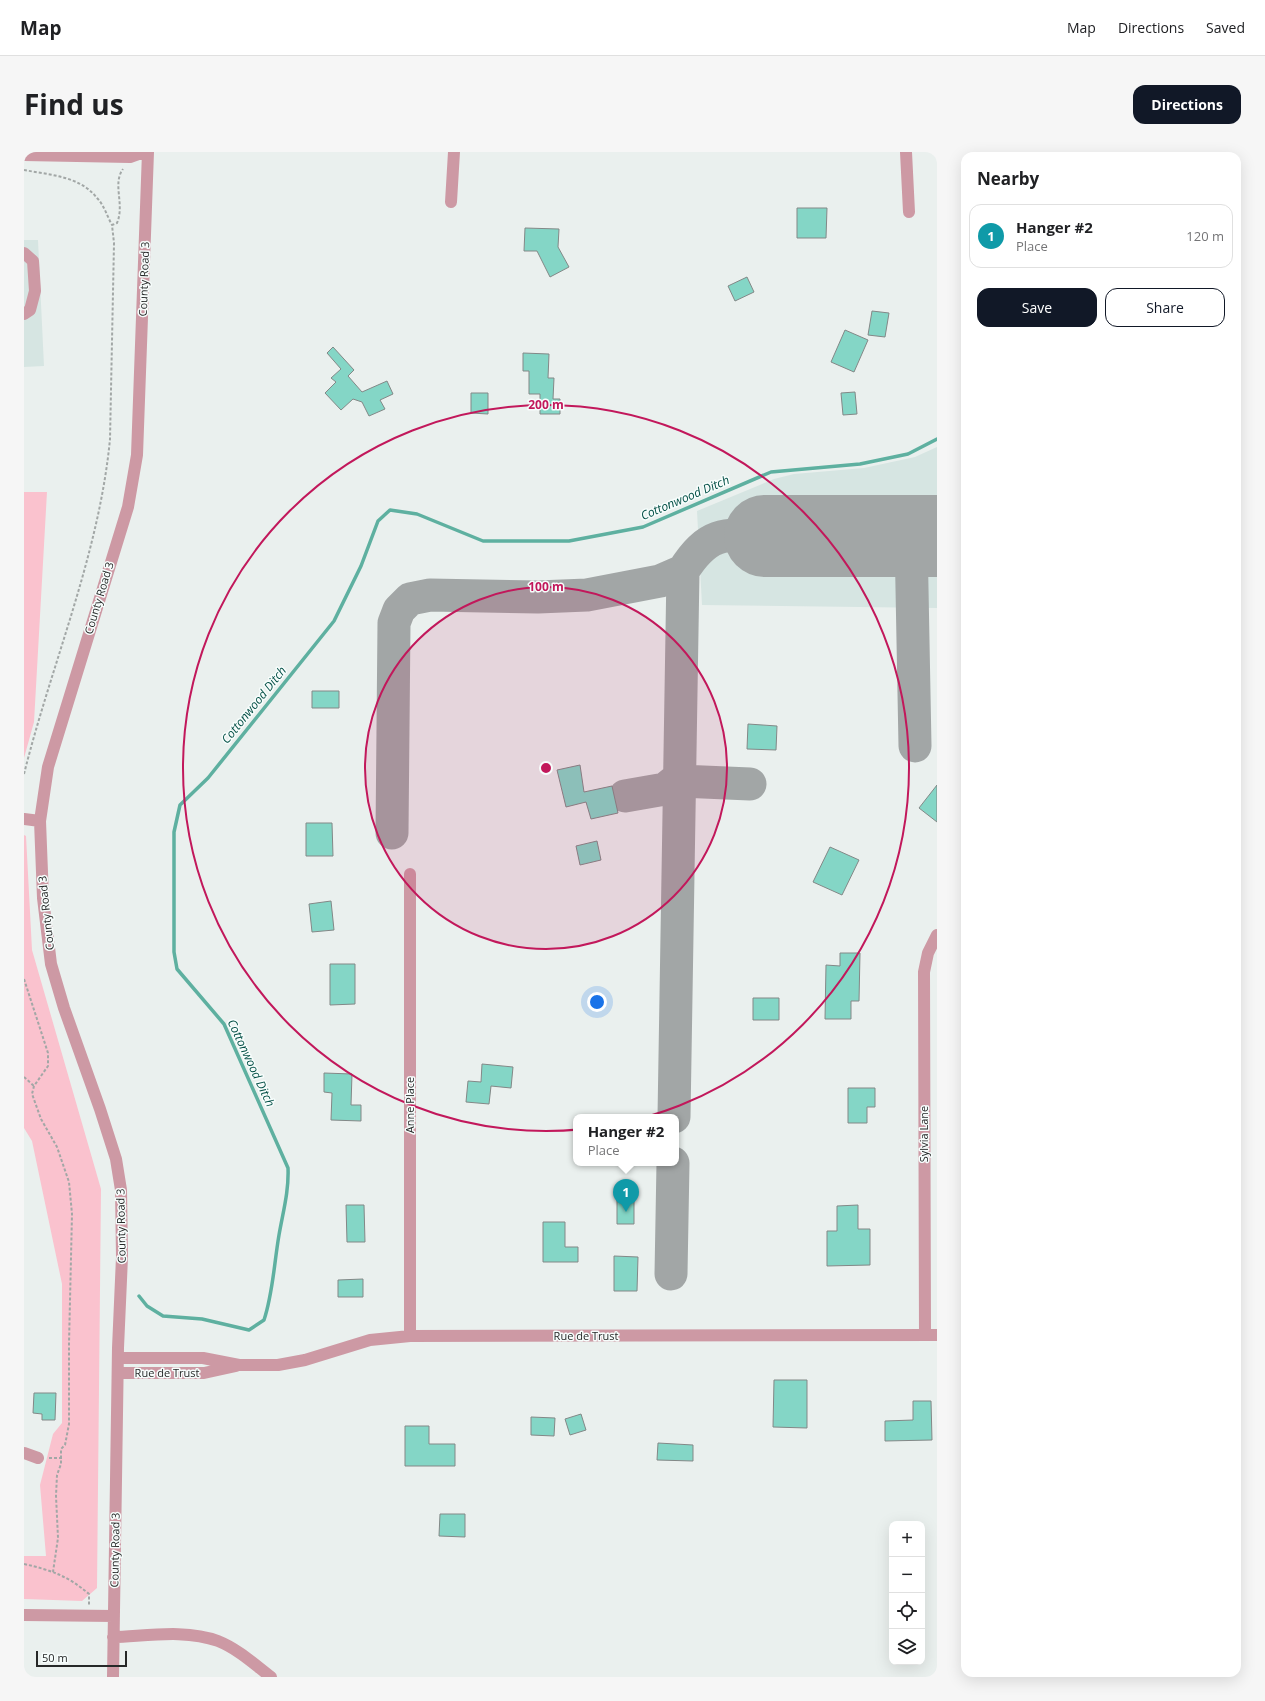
<!DOCTYPE html>
<meta charset="utf-8">
<style>
:root{--surface:#fff;--page:#f6f6f6;--text:#202124;--muted:#757577;--line:#e0e0e0;--accent:#111827}
body{margin:0;font-family:"Open Sans",sans-serif;background:var(--page);color:var(--text)}
.controls{position:absolute;right:12px;bottom:12px;display:grid;overflow:hidden;border-radius:8px;box-shadow:0 4px 16px #0002}
.controls button{width:36px;height:36px;display:grid;place-items:center;padding:0;border:0;border-bottom:1px solid var(--line);background:var(--surface);color:var(--text);font:20px sans-serif}
.scale{position:absolute;left:12px;bottom:10px;width:91px;box-sizing:border-box;padding-left:4px;border:2px solid #262828;border-top:0;font-size:11px;line-height:14px;white-space:nowrap;color:#262828;-webkit-text-stroke:3px #f7fdfc;paint-order:stroke}
.you{position:absolute;left:573px;top:850px;width:14px;height:14px;margin:-10px;border:3px solid #fff;border-radius:50%;background:#1a73e8;box-shadow:0 0 0 6px #1a73e833}
.badge{display:grid;place-items:center;width:26px;height:26px;border-radius:50%;background:var(--accent);color:#fff;font-size:13px;font-weight:700}
.pin{position:absolute;translate:-50% -33px;filter:drop-shadow(0 1px 2px #0008)}
.pin::after{content:'';position:absolute;top:21px;width:14px;height:12px;background:inherit;clip-path:polygon(0 0,100% 0,50% 100%)}
.popup{position:absolute;left:549px;top:962px;width:106px;height:52px;box-sizing:border-box;display:grid;place-content:center;border-radius:8px;background:var(--surface);filter:drop-shadow(0 1px 3px #0005);font-size:13px;white-space:nowrap;color:var(--muted)}
.popup b{font-size:15px;color:var(--text)}
.popup::after{content:'';position:absolute;left:50%;top:100%;margin-left:-8px;border:8px solid transparent;border-top-color:var(--surface)}
.list{margin:0;padding:0;list-style:none}
h2{display:flex;justify-content:space-between;align-items:center;height:52px;margin:0;padding:0 16px;font-size:17px}
h2 small{font-size:13px;font-weight:400;color:var(--muted)}
.list li{display:grid;grid-template-columns:26px 1fr auto;gap:12px;align-items:center;box-sizing:border-box;height:64px;margin:0 8px 8px;padding:0 8px;border:1px solid var(--line);border-radius:12px}
.list b{display:block;font-size:15px;white-space:nowrap}
.list p{margin:0;font-size:13px;white-space:nowrap;color:var(--muted)}
.list em{font-size:13px;font-style:normal;color:var(--muted)}
.actions{display:flex;gap:8px;padding:12px 16px}
.actions a{flex:1;padding:9px 0;border:1px solid var(--accent);border-radius:12px;text-align:center;font-size:14px;color:var(--accent)}
.actions .main{background:var(--accent);color:#fff}
.icon{flex:none;width:22px;height:22px;fill:none;stroke:currentColor;stroke-width:2;stroke-linecap:round;stroke-linejoin:round}
.map{position:relative;flex:none;width:913px;height:1525px;overflow:hidden;border-radius:12px}
header{display:flex;align-items:center;gap:24px;box-sizing:border-box;height:56px;padding:0 20px;background:var(--surface);border-bottom:1px solid var(--line)}
header strong{font-size:19px}
nav{display:flex;gap:22px;margin-inline-start:auto;font-size:14px}
.intro{display:flex;align-items:center;justify-content:space-between;box-sizing:border-box;height:96px;padding:0 24px}
h1{margin:0;font-size:28px}
.button{padding:10px 18px;border-radius:12px;background:var(--accent);color:#fff;font-size:14px;font-weight:700}
main{display:flex;gap:24px;padding:0 24px}
aside{flex:1;background:var(--surface);border-radius:12px;box-shadow:0 4px 16px #0002}
.map>svg:first-child{display:block}
.built{fill:#d6e5e2}
.green{fill:#fac2ce}
.lines{fill:none;stroke-linecap:round;stroke-linejoin:round}
.stream{stroke:#5eb0a0;stroke-width:3.5}
.taxiway{stroke:#a2a6a6;stroke-width:33}
.runway{stroke:#a2a6a6;stroke-width:82}
.building{fill:#84d6c6;stroke:#838887}
.path{stroke:#a2a7a6;stroke-width:2;stroke-dasharray:3 2;stroke-linecap:butt}
.minor{stroke:#cd99a4;stroke-width:12}
.ring{fill:none;stroke:#c2185b;stroke-width:2}
.labels{text-anchor:middle;stroke-width:3;stroke-linejoin:round;paint-order:stroke}
.street-label{font-size:11px;fill:#262828;stroke:#f7fdfc}
.water-label{font-size:12px;font-style:italic;fill:#045046;stroke:#f7fdfc}
.centre{fill:#c2185b;stroke:#f7fdfc;stroke-width:2}
.ring-label{font-size:12px;text-anchor:middle;font-weight:bold;fill:#c2185b;stroke:#f7fdfc;stroke-width:3;stroke-linejoin:round;paint-order:stroke}
</style>
<header>
<strong>Map</strong>
<nav><a>Map</a><a>Directions</a><a>Saved</a></nav>
</header>
<div class="intro"><h1>Find us</h1><a class="button">Directions</a></div>
<main>
<div class="map">
<svg width="913" height="1525" viewBox="0 0 913 1525">
<rect width="100%" height="100%" fill="#eaf0ee"/>
<path class="built" d="M0,88H14L20,214L0,215Z
M913,295V456L678,453L673,359L750,327L770,322L840,316L891,305Z"/>
<path class="green" d="M0,340H23L10,570L0,606Z
M0,683L2,684L8,798L77,1037L73,1436L58,1449L0,1447V1404H22L16,1333L29,1282L38,1271V1132L8,989L0,976Z"/>
<g class="lines">
<path class="stream" d="M115,1144L123,1154L139,1164L178,1167L225,1178L240,1168C249,1141 250,1112 255,1083C259,1060 265,1039 264,1016L200,872L153,817L150,800V680L156,653L184,626L310,469L337,414L354,369L366,358L393,362L459,389H545L619,375L747,320L836,312L884,302L913,287"/>
<path class="taxiway" d="M887,384L891,594
M656,629L726,632
M601,644L641,637L656,625
M368,681L370,471L375,458L386,447L406,443L514,445L563,443L636,429L659,419
M650,965L659,419C683,381 699,381 741,384
M647,1122L649,1011"/>
<path class="runway" d="M741,384H913"/>
</g>
<path class="building" d="M773,56H803L802,86H773Z
M501,76L535,77L534,95L545,115L526,125L513,99H500Z
M723,125L730,140L711,149L704,134Z
M848,159L865,161L861,185L844,183Z
M821,178L844,188L830,220L807,210Z
M309,195L330,218L324,224L338,240L363,229L369,242L356,248L361,257L345,264L338,250L329,247L317,258L301,241L312,230L307,226L317,217L303,201Z
M499,201L525,202L524,226H530L529,247H536V262H516V242H505V219H499Z
M831,240L833,262L819,263L817,241Z
M447,241H464V262L447,261Z
M288,539H315V556H288Z
M724,572L753,574L752,598L723,597Z
M556,613L560,640L588,634L594,661L567,667L562,650L542,655L533,618Z
M913,633V670L895,656Z
M282,671H308L309,704H282Z
M573,689L577,708L556,713L552,694Z
M806,695L835,708L818,743L789,730Z
M307,749L310,778L288,780L285,752Z
M816,801H836L835,849H827V867H801L802,813L816,814Z
M306,812H331V852L306,853Z
M729,846H755V868H729Z
M458,912L489,915L487,936L467,934L465,952L442,950L444,929L457,930Z
M300,921L328,922L327,953H337V969L307,968L308,941L300,940Z
M824,936H851V955H843V971H824Z
M593,1048H610V1072H593Z
M322,1053H340L341,1090H323Z
M834,1053V1077H846V1113L803,1114V1079H813V1054Z
M519,1070H541V1095H554V1110H519Z
M590,1104L614,1105L613,1139H590Z
M339,1127V1145H314V1128Z
M750,1228H783V1276L749,1275Z
M10,1241H32L31,1268H18V1262L9,1261Z
M889,1249H907L908,1288L861,1289V1269L889,1268Z
M557,1262L562,1278L546,1283L541,1267Z
M507,1265L531,1266L530,1284L507,1283Z
M381,1274H405V1292H431V1314H381Z
M634,1291L669,1293V1309L633,1308Z
M416,1362H441V1385L415,1384Z"/>
<g class="lines">
<path class="path" d="M0,18C26,23 56,24 73,46C80,53 83,64 88,73
M0,622C28,510 75,403 86,287L90,91L88,73L93,71C101,52 88,32 99,17
M0,827L24,901V914L10,934L8,942L17,967L33,995L45,1030L48,1062L45,1192V1272L41,1293L37,1297V1312L33,1323L32,1344L34,1386L29,1420
M0,925L10,934
M25,1306H38
M0,1412C27,1418 44,1424 65,1442V1453"/>
<path class="minor" d="M882,0L885,60
M0,3L106,5L120,0
M427,50L430,0
M0,101L9,109L11,139L6,158L0,162
M0,667L16,669
M386,722V1184
M901,1183L900,820L904,801L913,783
M94,1206H179L215,1213H254L281,1208L346,1188L386,1184L913,1183
M94,1221H180L212,1214
M0,1301L14,1306
M0,1463L90,1464
M89,1485C122,1484 162,1477 194,1489C214,1497 230,1512 247,1525
M89,1525L94,1196L98,1105L97,1038L92,1007L76,957L40,856L27,812L19,746L16,669L24,615L104,355L113,303L124,0"/>
</g>
<circle cx="522" cy="616" r="181" fill="#c2185b" fill-opacity=".12"/>
<g class="ring">
<circle cx="522" cy="616" r="181"/>
<circle cx="522" cy="616" r="363"/>
</g>
<g class="labels">
<g class="street-label">
<text transform="translate(120 127) rotate(-88)" y="4">County Road 3</text>
<text transform="translate(75 446) rotate(-73)" y="4">County Road 3</text>
<text transform="translate(22 761) rotate(-96)" y="4">County Road 3</text>
<text transform="translate(386 953) rotate(-90)" y="4">Anne Place</text>
<text transform="translate(900 982) rotate(-90)" y="4">Sylvia Lane</text>
<text transform="translate(97 1074) rotate(-91)" y="4">County Road 3</text>
<text x="562" y="1188">Rue de Trust</text>
<text x="143" y="1225">Rue de Trust</text>
<text transform="translate(91 1398) rotate(-89)" y="4">County Road 3</text>
</g>
<g class="water-label">
<text transform="translate(661 346) rotate(-23)" y="4">Cottonwood Ditch</text>
<text transform="translate(230 553) rotate(-51)" y="4">Cottonwood Ditch</text>
<text transform="translate(227 911) rotate(65)" y="4">Cottonwood Ditch</text>
</g>
</g>
<circle cx="522" cy="616" r="6" class="centre"/>
<g class="ring-label">
<text x="522" y="257">200 m</text>
<text x="522" y="439">100 m</text>
</g>
</svg>
<div class="controls">
<button>+</button>
<button>−</button>
<button><svg class="icon" aria-label="locate" viewBox="0 0 24 24"><circle cx="12" cy="12" r="6"/><path d="M12 2v4M12 18v4M2 12h4M18 12h4"/></svg></button>
<button><svg class="icon" aria-label="layers" viewBox="0 0 24 24"><path d="M12 4l9 5-9 5-9-5zM3 14l9 5 9-5"/></svg></button>
</div>
<div class="scale">50 m</div>
<div class="you"></div>
<div class="pin badge" style="left:602px;top:1060px;background:#0f9aa8">1</div>
<div class="popup"><b>Hanger #2</b>Place</div>
</div>
<aside>
<h2>Nearby<small></small></h2>
<ul class="list">
<li><span class="badge" style="background:#0f9aa8">1</span><div><b>Hanger #2</b><p>Place</p></div><em>120 m</em></li>
</ul>
<div class="actions"><a class="main">Save</a><a>Share</a></div>
</aside>
</main>
